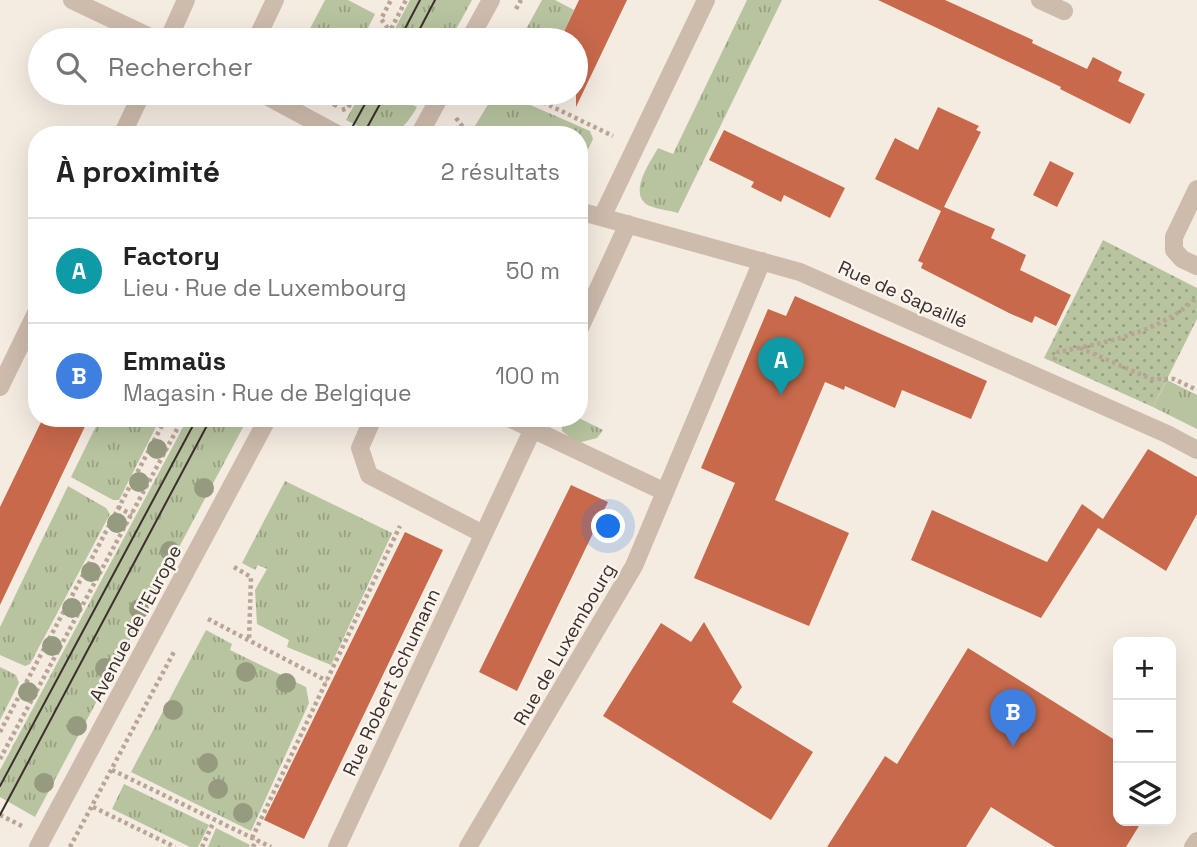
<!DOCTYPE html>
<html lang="fr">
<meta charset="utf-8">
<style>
:root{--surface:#fff;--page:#f6f6f6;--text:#222;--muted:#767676;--line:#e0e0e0;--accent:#d93025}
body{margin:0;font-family:"Space Grotesk",sans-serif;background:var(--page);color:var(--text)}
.controls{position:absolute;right:21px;bottom:21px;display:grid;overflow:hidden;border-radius:14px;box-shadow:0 7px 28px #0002}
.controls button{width:63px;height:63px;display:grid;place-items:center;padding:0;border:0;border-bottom:2px solid var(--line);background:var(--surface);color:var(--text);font:35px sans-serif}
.you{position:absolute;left:609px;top:527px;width:24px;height:24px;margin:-18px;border:5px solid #fff;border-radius:50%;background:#1a73e8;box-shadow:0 0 0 10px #1a73e833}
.badge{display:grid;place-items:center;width:46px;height:46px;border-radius:50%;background:var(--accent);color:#fff;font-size:23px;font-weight:700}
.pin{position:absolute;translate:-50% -58px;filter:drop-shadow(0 2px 4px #0008)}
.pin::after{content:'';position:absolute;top:37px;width:24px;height:21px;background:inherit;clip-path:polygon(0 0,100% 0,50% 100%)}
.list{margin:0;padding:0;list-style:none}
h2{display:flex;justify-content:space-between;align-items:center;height:91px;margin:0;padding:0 28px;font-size:30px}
h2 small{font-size:23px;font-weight:400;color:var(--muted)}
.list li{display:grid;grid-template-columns:46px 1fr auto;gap:21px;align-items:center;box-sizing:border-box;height:105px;padding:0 28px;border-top:2px solid var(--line)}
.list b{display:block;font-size:26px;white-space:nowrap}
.list p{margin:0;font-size:23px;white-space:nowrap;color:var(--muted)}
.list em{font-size:23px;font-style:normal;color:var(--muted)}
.icon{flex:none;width:38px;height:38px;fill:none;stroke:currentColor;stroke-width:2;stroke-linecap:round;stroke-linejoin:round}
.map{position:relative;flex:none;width:1197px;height:847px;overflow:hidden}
.search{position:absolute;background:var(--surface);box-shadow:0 7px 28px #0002;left:28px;top:28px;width:560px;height:77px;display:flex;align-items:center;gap:18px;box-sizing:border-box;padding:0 24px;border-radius:38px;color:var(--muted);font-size:26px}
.panel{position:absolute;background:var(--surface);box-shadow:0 7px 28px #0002;left:28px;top:126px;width:560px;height:301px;border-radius:28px}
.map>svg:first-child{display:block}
.grass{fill:url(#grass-tufts)}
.park{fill:url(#park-dots)}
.building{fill:#c8694b}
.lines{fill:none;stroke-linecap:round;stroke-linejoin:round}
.path{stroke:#b9a596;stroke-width:4.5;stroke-dasharray:3.5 3.5;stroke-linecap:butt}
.street{stroke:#cdbbac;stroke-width:18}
.tram{stroke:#3b302b;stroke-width:2}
.tree{fill:#969b7f}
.labels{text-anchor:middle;stroke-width:5;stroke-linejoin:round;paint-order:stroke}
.street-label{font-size:19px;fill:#3b302b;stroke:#fbf5ee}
</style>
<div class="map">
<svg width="1197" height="847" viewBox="0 0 1197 847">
<defs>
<pattern id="grass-tufts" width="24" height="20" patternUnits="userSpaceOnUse" patternTransform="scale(1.75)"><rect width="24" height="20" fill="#b8c4a0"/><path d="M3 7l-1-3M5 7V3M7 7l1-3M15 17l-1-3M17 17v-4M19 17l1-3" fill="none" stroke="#97a083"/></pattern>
<pattern id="park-dots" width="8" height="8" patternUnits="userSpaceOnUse" patternTransform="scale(1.75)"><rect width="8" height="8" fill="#b8c4a0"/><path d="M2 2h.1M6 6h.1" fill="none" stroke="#97a083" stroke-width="1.8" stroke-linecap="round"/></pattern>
</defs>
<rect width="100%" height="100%" fill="#f4ebe1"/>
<path class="grass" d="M325,0H348L375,14L362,40H304Z
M410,0H472L450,40H389Z
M542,0H555L574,10L560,40H520Z
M747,0H782L678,213C669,210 653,209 646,204C629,191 651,161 658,148L673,154Z
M361,93H390L417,107C395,146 380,137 346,120Z
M495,93H503L590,131L593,139L579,169V135H474L475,126Z
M1167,380L1197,395V429L1153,407Z
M100,418H154L158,423L119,500H113L71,477Z
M188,418H248L35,817L0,797V770Z
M561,418H579L603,430L597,438L577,443L562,431Z
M285,481L392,533L331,665L287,647L289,640L257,624L255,590L267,569L258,565L255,570L242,563Z
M68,486L106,508L110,514L30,664L25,666L0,655V627Z
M206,630L232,644L230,650L306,687L309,703L251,831L131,772Z
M0,667L16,675L19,683L0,720Z
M124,784L209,825L198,847H190L112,809Z
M216,828L250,845L249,847H208Z"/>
<path class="park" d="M1103,240L1197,288V319L1153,407L1044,358Z"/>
<path class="building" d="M579,0H627L576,107V40H560Z
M878,0H945L1033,40L1032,43L1087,69L1093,57L1122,72L1118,81L1145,94L1130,124L1060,89L1061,87Z
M938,107L979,126L976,130L981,132L944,207L995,229L991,238L1026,255L1020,270L1071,295L1056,326L1035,316L1032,323L1009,313L921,268L923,263L918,261L941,211L875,179L895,138L918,150Z
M724,130L845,188L830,218L784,195L781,202L751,187L754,182L709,160Z
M1050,161L1074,173L1057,207L1033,195Z
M795,296L987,381L971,419L902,390L895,408L845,386L844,390L825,382L775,500L849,533L809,626L694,578L735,483L701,468L768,309L786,316Z
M43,418H89L0,605V507Z
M1148,449L1197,477V514L1166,571L1098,528L1041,618L911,560L932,510L1047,562L1082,504L1103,519Z
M571,485L608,502L517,691L479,672Z
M405,532L443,550L304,839L264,820Z
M704,622L742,687L732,702L813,752L771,820L603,716L661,623L691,642Z
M968,648L1118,742V821H1142L1126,847H1055L991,807L966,847H827L885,756L897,764Z"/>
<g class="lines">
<path class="path" d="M516,9L521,0
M370,40L375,31H390L406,0
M385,40L390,31L381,19L391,0
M524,93L613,136
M334,107L342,93
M342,110L348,108L356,93
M456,118L466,131
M1080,348L1151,379H1174L1197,390
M1054,360L1058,352C1105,343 1162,332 1197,297
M118,507L132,515
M234,567L251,577L249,640
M208,619L327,681
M0,732L166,418
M0,759L183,418
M112,770L271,847
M93,807L175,847
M0,815L24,827
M252,838L400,526
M70,847L175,650
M202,847L214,821
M253,847L256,840"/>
<path class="street" d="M72,0L156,40
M1040,0L1064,11
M168,40L186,0
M256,40L275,0
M469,40L491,0
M261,93L339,135
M122,135L142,93
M419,135L442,93
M1197,189L1174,237V250L1182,259L1197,266
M579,211L800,272L1167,434L1197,450
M602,217L706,0
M579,330L628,224
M0,387L37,311
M373,418L360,448L369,475L483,534
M455,418H461
M509,418L665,492
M38,847L268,418
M337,847L538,418
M468,847L634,566L762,261
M1193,847L1197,841"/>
<path class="tram" d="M399,40L420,0
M414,40L435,0
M348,135L371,93
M363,135L386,93
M0,786L197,418
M0,815L211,418"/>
</g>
<g class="tree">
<circle cx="157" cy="449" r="10"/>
<circle cx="139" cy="482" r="10"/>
<circle cx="204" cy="488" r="10"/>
<circle cx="117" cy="523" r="10"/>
<circle cx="170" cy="551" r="10"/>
<circle cx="91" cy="572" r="10"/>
<circle cx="72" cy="608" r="10"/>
<circle cx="139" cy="609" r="10"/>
<circle cx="52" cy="646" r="10"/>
<circle cx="105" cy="668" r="10"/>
<circle cx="246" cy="672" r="10"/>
<circle cx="286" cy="683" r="10"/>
<circle cx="28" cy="692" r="10"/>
<circle cx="173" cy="710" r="10"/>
<circle cx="77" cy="726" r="10"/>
<circle cx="208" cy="763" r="10"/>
<circle cx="44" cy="783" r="10"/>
<circle cx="218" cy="789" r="10"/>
<circle cx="243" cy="813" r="10"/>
</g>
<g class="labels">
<g class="street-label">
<text transform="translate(903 294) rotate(24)" y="7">Rue de Sapaillé</text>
<text transform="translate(135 623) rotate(-62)" y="7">Avenue de l'Europe</text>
<text transform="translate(564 644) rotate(-60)" y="7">Rue de Luxembourg</text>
<text transform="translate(391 682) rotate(-65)" y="7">Rue Robert Schumann</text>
</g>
</g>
</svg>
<div class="controls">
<button>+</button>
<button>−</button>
<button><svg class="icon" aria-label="layers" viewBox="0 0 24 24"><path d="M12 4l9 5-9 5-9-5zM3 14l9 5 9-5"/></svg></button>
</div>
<div class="you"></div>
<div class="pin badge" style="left:781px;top:395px;background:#0f9aa8">A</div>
<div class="pin badge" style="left:1013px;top:747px;background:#3f7fe0">B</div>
<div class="search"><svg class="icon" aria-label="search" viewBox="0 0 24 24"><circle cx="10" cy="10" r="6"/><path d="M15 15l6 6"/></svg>Rechercher</div>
<section class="panel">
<h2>À proximité<small>2 résultats</small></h2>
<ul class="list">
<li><span class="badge" style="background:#0f9aa8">A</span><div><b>Factory</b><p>Lieu · Rue de Luxembourg</p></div><em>50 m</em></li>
<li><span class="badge" style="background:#3f7fe0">B</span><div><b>Emmaüs</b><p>Magasin · Rue de Belgique</p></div><em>100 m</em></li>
</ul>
</section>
</div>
